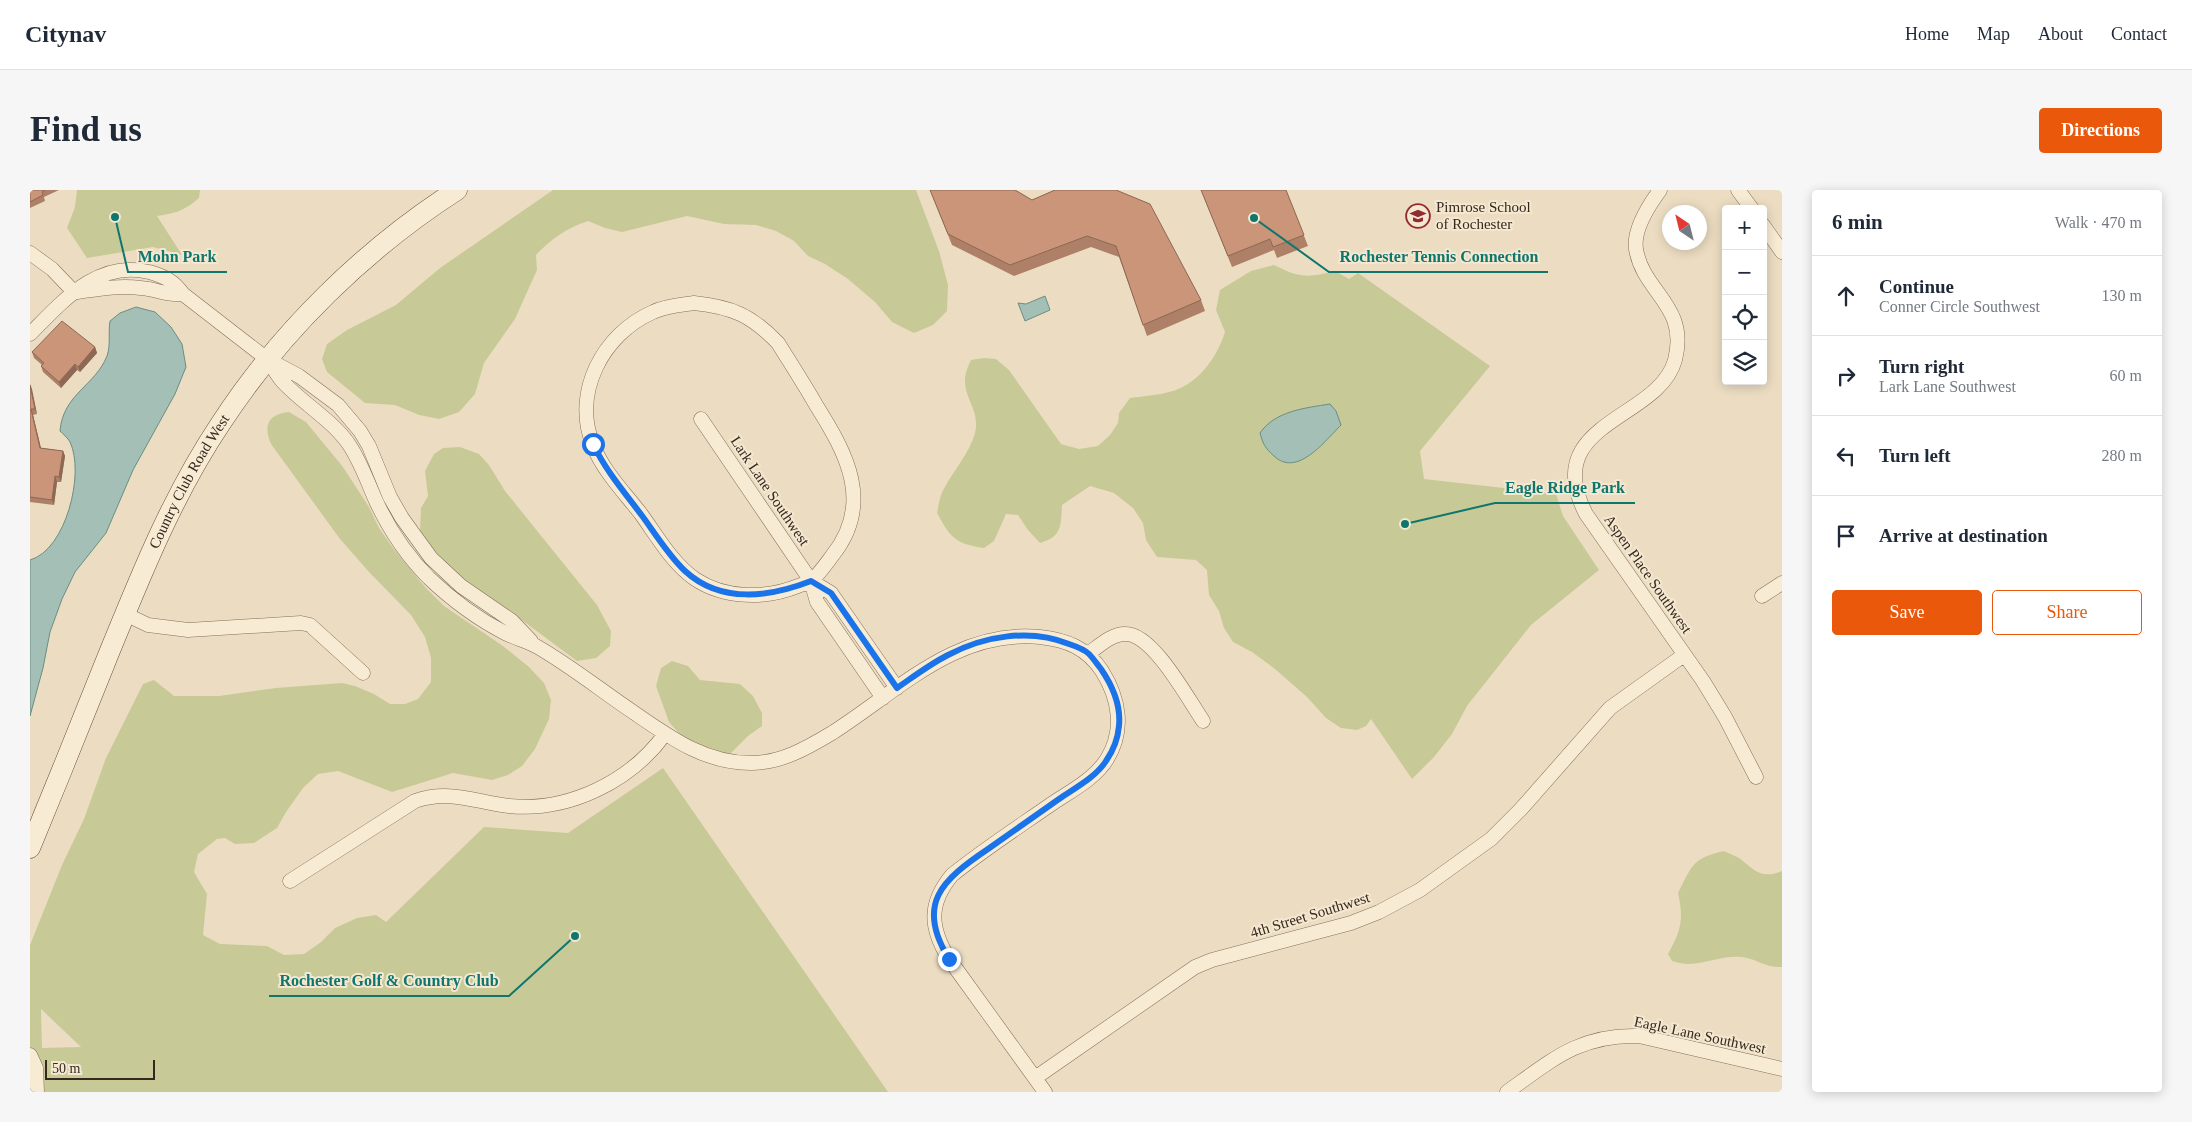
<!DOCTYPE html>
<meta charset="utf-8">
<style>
:root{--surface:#fff;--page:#f6f6f7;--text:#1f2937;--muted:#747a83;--line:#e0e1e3;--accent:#ea580c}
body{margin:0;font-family:"Times New Roman",serif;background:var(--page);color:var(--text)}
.controls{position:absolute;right:15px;top:15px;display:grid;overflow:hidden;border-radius:5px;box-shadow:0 2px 12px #0003}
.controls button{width:45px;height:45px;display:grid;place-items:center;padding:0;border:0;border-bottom:1px solid var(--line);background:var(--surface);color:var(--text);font:25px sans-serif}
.compass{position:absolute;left:1632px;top:15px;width:45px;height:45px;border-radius:50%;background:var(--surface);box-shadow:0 2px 12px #0003;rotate:325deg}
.scale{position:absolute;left:15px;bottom:12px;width:110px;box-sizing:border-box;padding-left:5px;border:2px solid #36281d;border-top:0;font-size:14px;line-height:18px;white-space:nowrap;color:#36281d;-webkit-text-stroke:4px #f4e8d1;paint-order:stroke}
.stop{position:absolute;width:15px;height:15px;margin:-11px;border:4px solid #1a73e8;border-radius:50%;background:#fff}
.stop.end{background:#1a73e8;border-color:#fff;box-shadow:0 1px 5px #0008}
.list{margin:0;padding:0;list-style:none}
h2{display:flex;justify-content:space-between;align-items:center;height:65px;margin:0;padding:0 20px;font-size:21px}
h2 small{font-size:16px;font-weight:400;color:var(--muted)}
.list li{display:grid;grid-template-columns:32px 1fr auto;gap:15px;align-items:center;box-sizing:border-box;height:80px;padding:0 20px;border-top:1px solid var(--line)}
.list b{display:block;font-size:19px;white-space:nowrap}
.list p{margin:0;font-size:16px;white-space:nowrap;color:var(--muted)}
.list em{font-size:16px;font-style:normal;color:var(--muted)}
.actions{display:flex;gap:10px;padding:15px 20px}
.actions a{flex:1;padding:11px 0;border:1px solid var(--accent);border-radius:5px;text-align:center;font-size:18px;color:var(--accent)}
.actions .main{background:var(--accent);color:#fff}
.icon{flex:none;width:28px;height:28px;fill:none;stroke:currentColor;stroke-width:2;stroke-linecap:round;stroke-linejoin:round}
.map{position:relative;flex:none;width:1752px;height:902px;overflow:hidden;border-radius:5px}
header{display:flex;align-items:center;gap:30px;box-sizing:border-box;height:70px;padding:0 25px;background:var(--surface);border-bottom:1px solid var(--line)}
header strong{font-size:24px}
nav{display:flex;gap:28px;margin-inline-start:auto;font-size:18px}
.intro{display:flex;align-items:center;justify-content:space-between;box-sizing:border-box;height:120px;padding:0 30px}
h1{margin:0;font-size:35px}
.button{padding:12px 22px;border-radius:5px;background:var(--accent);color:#fff;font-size:18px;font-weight:700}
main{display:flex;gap:30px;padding:0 30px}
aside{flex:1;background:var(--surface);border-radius:5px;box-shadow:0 2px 12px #0003}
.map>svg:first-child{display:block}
.green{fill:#c7ca96;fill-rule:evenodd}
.water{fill:#a4bfb5;stroke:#6b8d82}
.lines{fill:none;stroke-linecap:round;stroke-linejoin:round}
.street-casing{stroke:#856e5a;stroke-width:15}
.secondary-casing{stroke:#674f3d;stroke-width:21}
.street{stroke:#f8ebd4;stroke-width:14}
.secondary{stroke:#f8ebd4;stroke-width:20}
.wall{fill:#ae8067}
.shaded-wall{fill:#8d6854}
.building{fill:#ca9578;stroke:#8d6854}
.route{stroke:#1a73e8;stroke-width:6}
.labels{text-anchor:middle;stroke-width:4;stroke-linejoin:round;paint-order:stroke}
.poi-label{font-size:15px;fill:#36281d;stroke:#f4e8d1;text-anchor:start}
.street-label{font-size:15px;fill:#36281d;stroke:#f4e8d1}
.leader{fill:none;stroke:#0f766e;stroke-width:2}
.callout-dot{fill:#0f766e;stroke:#f4e8d1;stroke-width:2}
.callout-label{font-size:16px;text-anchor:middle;font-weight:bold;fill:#0f766e;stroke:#f4e8d1;stroke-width:4;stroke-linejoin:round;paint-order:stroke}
</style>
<header>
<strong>Citynav</strong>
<nav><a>Home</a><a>Map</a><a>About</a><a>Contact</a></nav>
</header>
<div class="intro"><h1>Find us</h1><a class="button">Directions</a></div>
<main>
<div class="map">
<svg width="1752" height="902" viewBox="0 0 1752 902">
<rect width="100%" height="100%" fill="#ecddc2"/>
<path class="green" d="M47,0H170L169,8C154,21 146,23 127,26L152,65L123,57L57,68L37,38L45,17Z
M523,0H886L909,61L918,95L917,121L903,135L884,143L862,132L845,112L818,89L795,74L778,66L764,51L746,41L726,35L694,34L657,26L592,42L575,38L558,31C537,38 521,49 506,65L507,80L485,129L454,173L445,204L429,222L409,229L389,225L365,215L335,213L297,182L292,169L297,154L317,140L366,115L410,78Z
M1244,75C1270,88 1277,88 1305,81L1319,89L1328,83L1460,176L1390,261L1394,289L1526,304L1533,326L1569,380L1501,435L1437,516L1422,544L1404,567L1382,589L1341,529L1336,536L1327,540L1311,538L1296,528L1277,507L1245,479L1222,462L1203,452L1194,438L1189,421L1179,405L1177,380L1166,370L1127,367L1116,350L1113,333L1103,318L1084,303L1060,296L1032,315C1031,335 1032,347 1010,353L998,340L988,325L976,324L964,351L954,358C925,354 920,347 907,323C909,314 910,304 915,297C924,280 940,262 945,243C952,214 923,204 941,170L954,168L966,169L979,180L1031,254L1049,259L1068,256L1080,245L1088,233L1089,223L1100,208C1114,206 1130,205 1143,201C1169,193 1187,167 1195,142L1186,120L1190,100L1221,81Z
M259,222L276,232L313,277L339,317L349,338L363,358L395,397L414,416L473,456L499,477L514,493L521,510L519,529L505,559L492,576L478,585L462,590L423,583L362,602L308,581L288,584L273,598L256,622L247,638L224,653L205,654L195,648L187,649L168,664L164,682L177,704L173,745L190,754L237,756L254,765L274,764L291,752L305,738L327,728L346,725L356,732L454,637L538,643L633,578L858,902H0V755L32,675L54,629L76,568L113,494L124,490L144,506H189L246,498L312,493L325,496L344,504L360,514H375L388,509L401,492V468L395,447L381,425L339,382L310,349L241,254C233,235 238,224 259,222ZM11,819L51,857L12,858Z
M430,257L449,264L459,275L475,301L567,415L581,441L580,456L566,468L547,471L473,416L442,396L410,368L390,342L391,318L398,306L395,281L404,264L413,258Z
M642,471L658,476L670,490L710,494L723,506L732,523V536L718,546L701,563L684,562L655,550L639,532L626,496L631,478Z
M1694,661C1698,663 1704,665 1709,668C1724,679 1730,690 1752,681V777C1736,778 1725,768 1711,767C1686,765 1667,780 1642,771L1638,764C1651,740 1654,730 1648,703C1662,676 1662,668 1694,661Z"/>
<path class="water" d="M1015,106L1020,120L995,131L988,113L996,114Z
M106,117L125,122L141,137L152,154L156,177L145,204L103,280L76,343L45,382L32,409L20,442L13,478L0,526V370C36,360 55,283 40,252C38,248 33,244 30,241C33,204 65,196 77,166C81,155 78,142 80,131L90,123Z
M1300,214L1306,221L1311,235C1295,251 1267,288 1244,266C1235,258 1233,254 1230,243C1245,221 1275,218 1300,214Z"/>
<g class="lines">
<g class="street-casing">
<path id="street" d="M1630,0C1619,15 1603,40 1606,59C1613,103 1659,115 1645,170C1629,230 1508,232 1556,324L1673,491L1695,527L1726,587
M1708,0L1722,19
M1733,35L1752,62
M0,63L22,79L44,102
M47,102C68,99 89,95 111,98C126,99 138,106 153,104
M664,113C702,117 721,125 748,153C761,174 774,194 786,215C817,264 844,314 802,366C796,374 790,383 782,390C779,393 773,394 768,396C736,409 695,409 665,389C642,373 627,346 611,324C594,302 573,281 563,255C542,202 573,144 623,122C635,116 650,115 664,113Z
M0,144C32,112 68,69 119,82C134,86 144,91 153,104L237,169L269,186L308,215L330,241L339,256L360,307L372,328L401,368L431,396L482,431L501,451
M237,169C242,176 247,185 252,191C273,214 303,230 320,256C331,273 338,293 346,311C359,339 377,366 399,388C421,409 448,429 475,443C485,448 496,451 506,456C541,476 573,502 606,524C642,549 676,573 721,573C751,573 777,558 802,543C868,501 926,439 1010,447C1037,450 1057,458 1072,481C1089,508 1095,540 1077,569C1065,589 1039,602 1020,615C987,638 953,660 922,685C898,714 900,738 919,769L1015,902
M671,229L781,391L787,412L853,508
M781,391L801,403L867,498
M1732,406L1752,393
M95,424L118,435L158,440L271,433L280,435L333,483
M1059,463C1069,456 1083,443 1096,444C1123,444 1158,509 1173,531
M260,691L385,611C420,599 445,612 479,616C538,622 600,592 635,544
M0,865L6,878L7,902
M1005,888L1165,777L1182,770L1321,733L1349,722L1390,700L1461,649L1491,619L1580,518L1654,465
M1477,902C1522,870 1550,844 1609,846L1752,879"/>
</g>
<g class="secondary-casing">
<g id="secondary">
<path id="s1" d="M0,658C26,595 52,531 77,468C110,387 142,306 191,233C251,141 335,59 427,0"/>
</g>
</g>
<use href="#street" class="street"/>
<use href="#secondary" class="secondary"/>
</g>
<path class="wall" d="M0,0H29L14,7L15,11L0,18Z
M900,0H985L1002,10L1025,0L1171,110L1175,121L1117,146L1089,67L1061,57L984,86L922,55Z
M1171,0H1256L1278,56L1247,68L1244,60L1202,77Z
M65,157L67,163L50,182L47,180L31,198L13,182L11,176L12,175L4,168L2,162Z
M0,194L7,224L3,225L11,258L33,261L35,266L31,292H27L24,315L0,312Z"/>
<path class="shaded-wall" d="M65,157L67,163L50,182L48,177Z
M45,174L47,180L31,198L29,192Z
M0,194L2,199L7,224L5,219Z
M1,219L3,225L12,263L10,258Z
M33,261L35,266L31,292L29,287Z
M25,286L27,292L24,315L22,310Z"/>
<path class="building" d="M0,0H15L12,2L13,5L0,12Z
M900,0H985L1002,10L1025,0H1086L1120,14L1171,110L1113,135L1086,56L1057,46L980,75L918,44Z
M1171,0H1256L1274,45L1243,57L1240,49L1198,66Z
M32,131L65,157L48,177L45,174L29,192L11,176L14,173L2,162Z
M0,195L5,219H1L10,258L33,261L29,287L25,286L22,310L0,307Z"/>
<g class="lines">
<path class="route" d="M563,254C576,281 595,303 613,327C626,345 639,366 655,381C691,414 740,407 781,391L801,403L867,498C883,487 900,474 918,465C954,446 1000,438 1039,454C1045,456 1054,459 1059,464C1063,468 1067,474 1071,479C1082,495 1091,516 1089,536C1088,547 1083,561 1076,571C1066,587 1045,598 1029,609C1005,626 982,642 958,659C912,690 885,714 919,769"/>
</g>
<defs>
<g id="school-ring" transform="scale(1.25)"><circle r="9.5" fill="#f4e8d1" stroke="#932b33" stroke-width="1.5"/><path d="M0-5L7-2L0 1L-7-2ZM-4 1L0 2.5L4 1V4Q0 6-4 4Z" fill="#932b33"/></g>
</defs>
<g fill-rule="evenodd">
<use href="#school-ring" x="1388" y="26"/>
</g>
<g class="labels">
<g class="poi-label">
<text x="1406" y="22">Pimrose School<tspan x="1406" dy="17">of Rochester</tspan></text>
</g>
<g class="street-label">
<text dy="5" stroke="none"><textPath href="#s1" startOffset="400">Country Club Road West</textPath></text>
<text transform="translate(740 301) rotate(56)" y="5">Lark Lane Southwest</text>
<text transform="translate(1618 384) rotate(55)" y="5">Aspen Place Southwest</text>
<text transform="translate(1280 725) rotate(-17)" y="5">4th Street Southwest</text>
<text transform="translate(1670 845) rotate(12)" y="5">Eagle Lane Southwest</text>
</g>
</g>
<path class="leader" d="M1224 28L1299 82H1518M85 27L98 82H197M1375 334L1465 313H1605M545 746L479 806H239"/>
<g class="callout-dot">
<circle cx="1224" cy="28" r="5"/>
<circle cx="85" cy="27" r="5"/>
<circle cx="1375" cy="334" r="5"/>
<circle cx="545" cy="746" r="5"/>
</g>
<g class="callout-label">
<text x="1409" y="72">Rochester Tennis Connection</text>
<text x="147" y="72">Mohn Park</text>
<text x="1535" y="303">Eagle Ridge Park</text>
<text x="359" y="796">Rochester Golf &amp; Country Club</text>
</g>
</svg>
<div class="controls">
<button>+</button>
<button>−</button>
<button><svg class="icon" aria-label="locate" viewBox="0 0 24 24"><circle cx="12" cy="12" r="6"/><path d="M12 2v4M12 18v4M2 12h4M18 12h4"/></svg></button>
<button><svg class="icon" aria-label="layers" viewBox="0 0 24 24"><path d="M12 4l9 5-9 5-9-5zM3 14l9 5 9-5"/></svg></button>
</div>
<svg class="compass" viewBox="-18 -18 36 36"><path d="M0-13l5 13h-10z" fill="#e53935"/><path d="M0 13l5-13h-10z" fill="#747a83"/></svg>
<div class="scale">50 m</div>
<div class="stop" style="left:563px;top:254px"></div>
<div class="stop end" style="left:919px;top:769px"></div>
</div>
<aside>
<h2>6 min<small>Walk · 470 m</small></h2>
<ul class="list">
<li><svg class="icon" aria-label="ahead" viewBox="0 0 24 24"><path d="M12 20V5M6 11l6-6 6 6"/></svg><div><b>Continue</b><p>Conner Circle Southwest</p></div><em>130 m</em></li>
<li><svg class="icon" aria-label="right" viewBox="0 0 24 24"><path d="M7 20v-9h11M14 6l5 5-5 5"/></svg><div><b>Turn right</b><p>Lark Lane Southwest</p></div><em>60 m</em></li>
<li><svg class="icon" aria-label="left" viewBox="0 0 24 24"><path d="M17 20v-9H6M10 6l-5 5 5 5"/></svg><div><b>Turn left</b></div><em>280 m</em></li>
<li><svg class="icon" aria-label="arrive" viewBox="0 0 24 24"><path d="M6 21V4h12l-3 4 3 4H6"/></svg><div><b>Arrive at destination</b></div></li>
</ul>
<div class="actions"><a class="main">Save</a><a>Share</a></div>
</aside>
</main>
